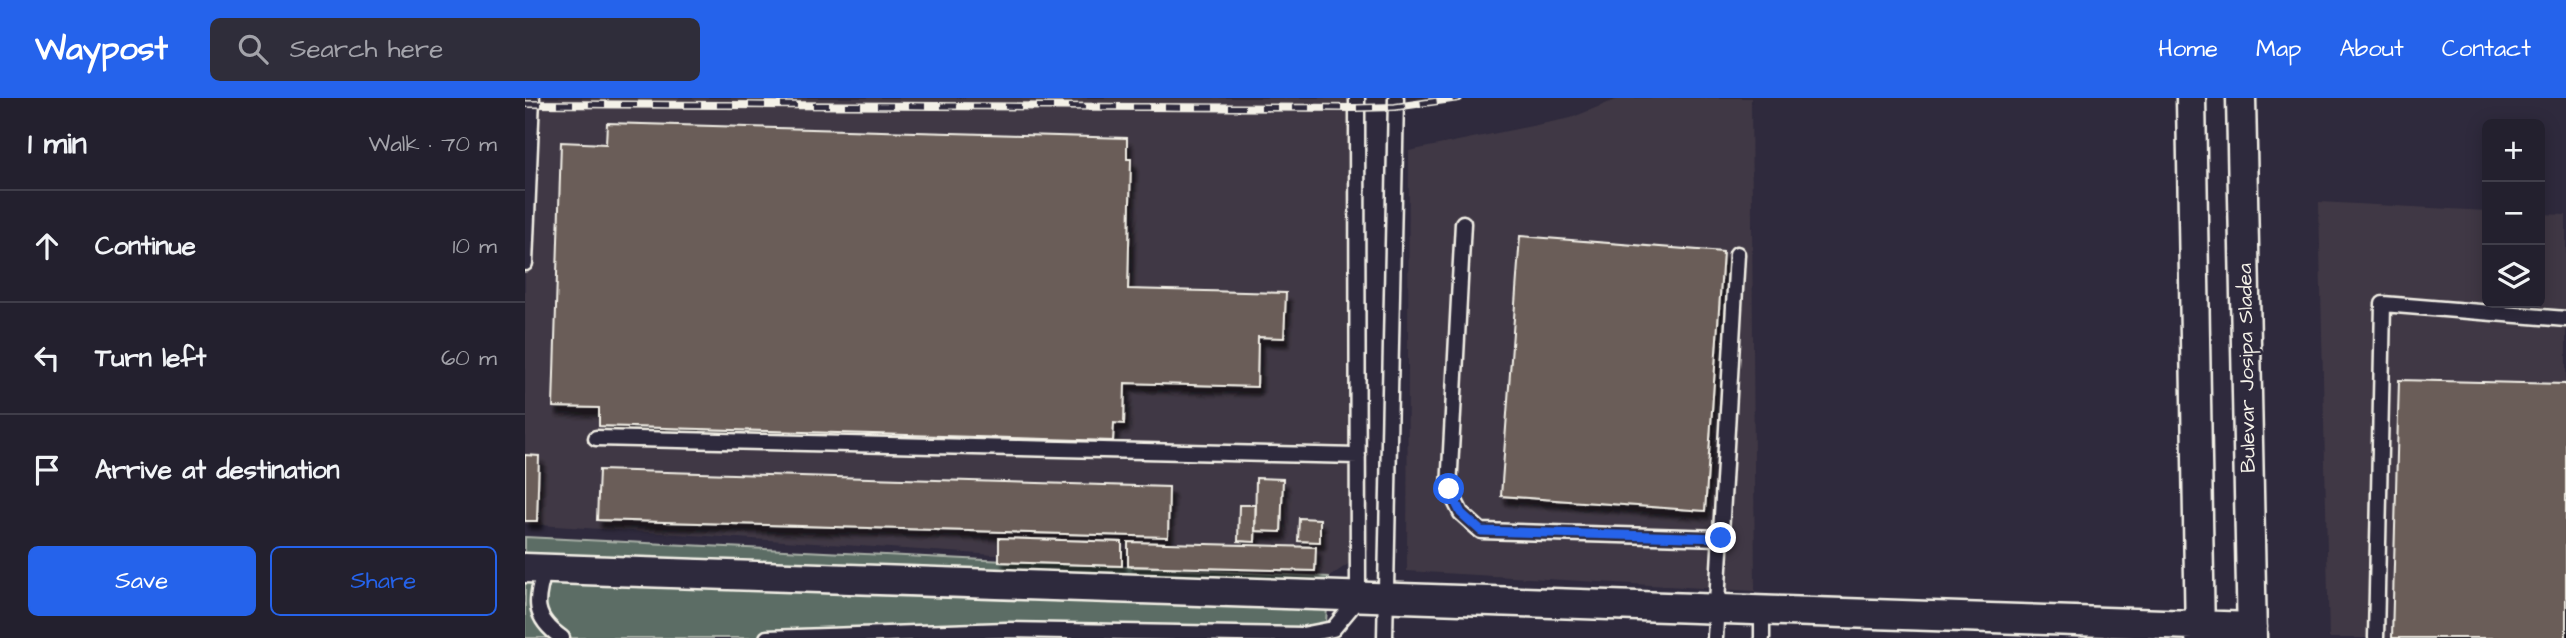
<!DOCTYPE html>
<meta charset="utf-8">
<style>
:root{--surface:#23202e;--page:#2f2d3a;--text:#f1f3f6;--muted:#a3a3aa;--line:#403e4a;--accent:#2563eb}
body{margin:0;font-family:"Architects Daughter",sans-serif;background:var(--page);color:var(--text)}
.controls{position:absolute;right:21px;top:21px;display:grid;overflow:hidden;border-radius:10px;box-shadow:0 4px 18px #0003}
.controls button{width:63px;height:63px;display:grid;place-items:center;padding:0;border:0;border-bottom:2px solid var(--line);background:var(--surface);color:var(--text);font:35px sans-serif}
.stop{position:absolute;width:21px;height:21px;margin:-16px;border:5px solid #2563eb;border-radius:50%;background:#fff}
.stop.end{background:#2563eb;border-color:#fff;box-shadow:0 2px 7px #0008}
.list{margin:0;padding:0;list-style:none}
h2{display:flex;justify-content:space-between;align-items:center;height:91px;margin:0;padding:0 28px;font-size:30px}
h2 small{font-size:23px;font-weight:400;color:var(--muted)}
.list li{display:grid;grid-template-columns:46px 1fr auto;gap:21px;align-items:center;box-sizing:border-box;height:112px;padding:0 28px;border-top:2px solid var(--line)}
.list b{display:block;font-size:26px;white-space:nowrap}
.list em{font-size:23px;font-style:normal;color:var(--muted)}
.actions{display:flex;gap:14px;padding:21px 28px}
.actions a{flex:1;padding:16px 0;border:2px solid var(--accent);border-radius:10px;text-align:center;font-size:24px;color:var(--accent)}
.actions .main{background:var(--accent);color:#fff}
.icon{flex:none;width:38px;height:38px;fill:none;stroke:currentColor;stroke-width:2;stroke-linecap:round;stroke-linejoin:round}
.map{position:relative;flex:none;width:2041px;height:540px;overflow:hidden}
header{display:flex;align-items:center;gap:42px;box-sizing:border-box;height:98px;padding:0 35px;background:var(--accent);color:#fff}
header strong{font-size:33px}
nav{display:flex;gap:38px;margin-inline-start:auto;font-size:24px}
.search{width:490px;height:63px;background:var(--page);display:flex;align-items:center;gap:18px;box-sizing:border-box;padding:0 24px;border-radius:10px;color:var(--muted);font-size:26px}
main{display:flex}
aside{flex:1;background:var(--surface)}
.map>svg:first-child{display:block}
.built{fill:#413945}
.green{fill:#5b6d65;stroke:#a8afa6;stroke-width:2}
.building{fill:#6a5d59;stroke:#f4f1e8;stroke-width:2;filter:url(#shadow)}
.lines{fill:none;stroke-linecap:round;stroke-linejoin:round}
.service-casing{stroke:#f4f1e8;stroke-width:19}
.minor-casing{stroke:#f4f1e8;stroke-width:33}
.service{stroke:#2f2a3d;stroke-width:14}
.minor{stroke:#2f2a3d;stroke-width:28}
.rail-casing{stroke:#f4f1e8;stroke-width:8}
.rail{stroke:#2f2a3d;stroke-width:5;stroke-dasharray:16;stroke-linecap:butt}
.route{stroke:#2563eb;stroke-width:9}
.labels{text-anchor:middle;stroke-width:5;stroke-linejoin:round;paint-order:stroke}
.street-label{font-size:21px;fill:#f4f1e8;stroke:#2f2a3d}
</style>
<header>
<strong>Waypost</strong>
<div class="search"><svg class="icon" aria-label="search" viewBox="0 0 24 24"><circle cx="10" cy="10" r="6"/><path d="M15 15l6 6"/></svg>Search here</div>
<nav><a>Home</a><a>Map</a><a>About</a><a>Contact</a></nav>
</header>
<main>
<aside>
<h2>1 min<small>Walk · 70 m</small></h2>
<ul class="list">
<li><svg class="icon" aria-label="ahead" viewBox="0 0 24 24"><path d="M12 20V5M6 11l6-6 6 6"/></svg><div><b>Continue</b></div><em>10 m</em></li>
<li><svg class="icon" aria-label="left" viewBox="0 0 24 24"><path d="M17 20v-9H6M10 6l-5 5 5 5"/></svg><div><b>Turn left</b></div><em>60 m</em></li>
<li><svg class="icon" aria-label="arrive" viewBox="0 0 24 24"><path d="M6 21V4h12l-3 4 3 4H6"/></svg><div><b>Arrive at destination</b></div></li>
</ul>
<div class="actions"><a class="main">Save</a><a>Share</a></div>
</aside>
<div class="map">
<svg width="2041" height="540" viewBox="0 0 2041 540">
<defs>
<filter id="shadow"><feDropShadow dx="4.5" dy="8" stdDeviation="2" flood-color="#0009"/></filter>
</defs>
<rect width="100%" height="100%" fill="#2f2a3d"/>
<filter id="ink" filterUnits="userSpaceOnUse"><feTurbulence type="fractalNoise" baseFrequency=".0143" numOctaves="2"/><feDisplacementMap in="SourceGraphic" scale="14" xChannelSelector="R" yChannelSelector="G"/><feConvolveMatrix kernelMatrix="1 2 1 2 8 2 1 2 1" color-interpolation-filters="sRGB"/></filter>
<g filter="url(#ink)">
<path class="built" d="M0,0H840L844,452L804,479L0,426Z
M1095,0H1226L1230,493L882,473L884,53L1046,20Z
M1794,104L1962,113V205H2015V116L2041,117V540H1804Z"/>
<path class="green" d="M0,439L804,479L800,540H0Z"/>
<path class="building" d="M82,25L602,40V61H606L603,191L761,195L759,240L733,239L732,289L600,285L599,326L589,325L588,343L74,328V310L28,309L36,44L81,46Z
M995,138L1198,154L1180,413L976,398Z
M1874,282L2041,286V540H1867Z
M0,357L14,358L12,423H0Z
M74,372L644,389L643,439L72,422Z
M731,380L758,381L756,434L730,433Z
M714,407H731L730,444L713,443Z
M774,420L795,421V444L773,443Z
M474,440L597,444V468L474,464Z
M603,444L791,449L790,473L603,468Z"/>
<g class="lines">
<g class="service-casing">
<path id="service" d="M938,125L924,391L936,415L956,433L1196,440
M0,165L7,0
M71,340L833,358
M20,471C10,503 7,519 37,540
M242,540L482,532L777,537L808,531L833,501L832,0
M860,540L871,0
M1190,540L1212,156
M1237,540V514
M1851,540L1858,206L2041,221"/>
</g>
<g class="minor-casing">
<path id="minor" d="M1666,0L1675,540
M1716,0L1727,540
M0,470L1727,529"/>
</g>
<use href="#service" class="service"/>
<use href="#minor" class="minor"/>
<g class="rail-casing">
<path id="rail" d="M0,6L832,10L870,9L934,0"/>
</g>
<use href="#rail" class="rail"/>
</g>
</g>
<g class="lines" filter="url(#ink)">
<path class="route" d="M924,391L936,415L956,433L1196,440"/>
</g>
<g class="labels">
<g class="street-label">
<text transform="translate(1721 270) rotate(-91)" y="7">Bulevar Josipa Sladea</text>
</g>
</g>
</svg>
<div class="controls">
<button>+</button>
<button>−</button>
<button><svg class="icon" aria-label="layers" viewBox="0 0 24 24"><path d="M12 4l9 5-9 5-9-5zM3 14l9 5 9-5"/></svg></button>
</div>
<div class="stop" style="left:924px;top:391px"></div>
<div class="stop end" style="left:1196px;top:440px"></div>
</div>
</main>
